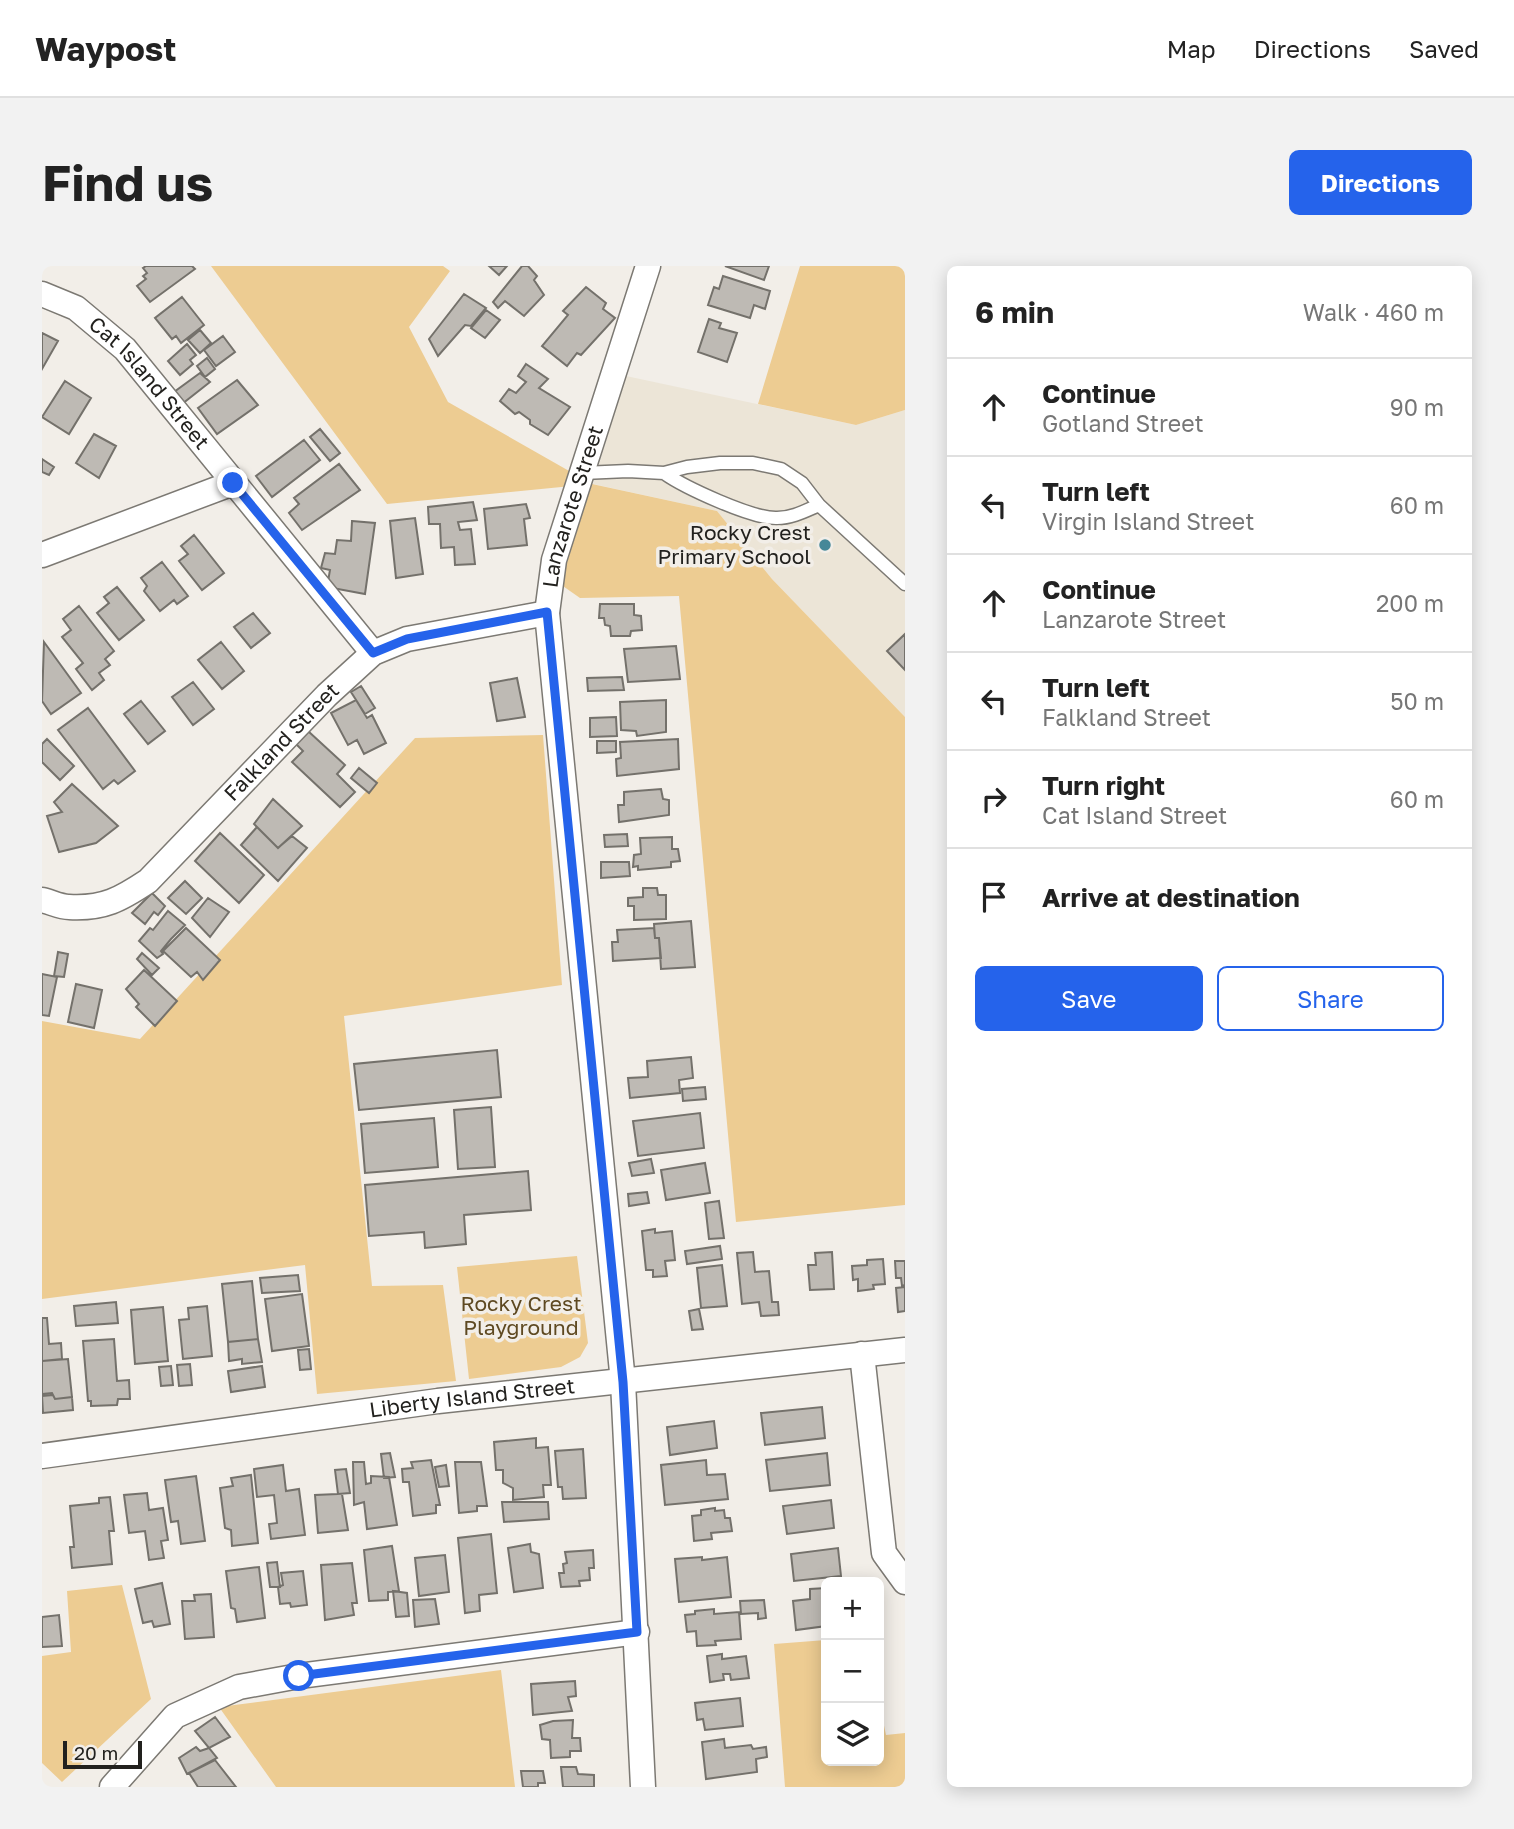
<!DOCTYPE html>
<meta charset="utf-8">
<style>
:root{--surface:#fff;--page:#f2f2f2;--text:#222;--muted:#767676;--line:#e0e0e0;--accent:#2563eb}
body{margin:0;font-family:"Golos Text",sans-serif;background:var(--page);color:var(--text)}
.controls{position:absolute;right:21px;bottom:21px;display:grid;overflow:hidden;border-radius:10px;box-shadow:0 4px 18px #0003}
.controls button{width:63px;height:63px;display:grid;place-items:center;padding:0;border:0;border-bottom:2px solid var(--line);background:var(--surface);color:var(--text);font:35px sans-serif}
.scale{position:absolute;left:21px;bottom:18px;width:79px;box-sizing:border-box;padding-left:7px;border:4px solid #22211e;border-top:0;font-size:19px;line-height:24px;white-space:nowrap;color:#22211e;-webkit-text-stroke:5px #f2eee8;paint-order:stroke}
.stop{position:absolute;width:21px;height:21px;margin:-16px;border:5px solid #2563eb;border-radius:50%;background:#fff}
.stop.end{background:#2563eb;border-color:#fff;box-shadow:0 2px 7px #0008}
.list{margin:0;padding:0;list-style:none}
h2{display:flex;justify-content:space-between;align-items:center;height:91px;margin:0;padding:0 28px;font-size:30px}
h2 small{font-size:23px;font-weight:400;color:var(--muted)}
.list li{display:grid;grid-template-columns:46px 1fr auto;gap:21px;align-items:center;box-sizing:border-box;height:98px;padding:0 28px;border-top:2px solid var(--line)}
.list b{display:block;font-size:26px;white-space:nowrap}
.list p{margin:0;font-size:23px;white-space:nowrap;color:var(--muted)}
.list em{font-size:23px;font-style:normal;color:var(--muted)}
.actions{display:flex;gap:14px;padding:21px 28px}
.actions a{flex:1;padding:16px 0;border:2px solid var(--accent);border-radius:10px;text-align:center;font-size:24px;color:var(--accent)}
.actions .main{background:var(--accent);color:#fff}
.icon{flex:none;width:38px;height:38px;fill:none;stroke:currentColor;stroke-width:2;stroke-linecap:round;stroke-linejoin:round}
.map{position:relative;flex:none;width:863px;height:1521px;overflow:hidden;border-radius:10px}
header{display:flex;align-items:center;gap:42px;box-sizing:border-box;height:98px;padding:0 35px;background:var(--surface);border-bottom:2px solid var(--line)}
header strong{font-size:33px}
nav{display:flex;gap:38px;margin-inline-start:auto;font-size:24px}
.intro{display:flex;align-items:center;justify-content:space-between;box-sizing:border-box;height:168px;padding:0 42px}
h1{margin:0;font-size:49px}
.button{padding:18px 32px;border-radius:10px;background:var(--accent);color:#fff;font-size:24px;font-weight:700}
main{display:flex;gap:42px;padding:0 42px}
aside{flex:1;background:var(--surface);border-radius:10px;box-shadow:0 4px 18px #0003}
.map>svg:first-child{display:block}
.built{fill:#ece5d7}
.green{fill:#edcc92}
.building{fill:#bebab4;stroke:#74716b;stroke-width:2}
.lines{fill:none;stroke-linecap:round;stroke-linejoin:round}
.service-casing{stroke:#7c7973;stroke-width:15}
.minor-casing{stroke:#7c7973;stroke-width:27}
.service{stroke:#fff;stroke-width:12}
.minor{stroke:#fff;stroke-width:24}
.route{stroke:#2563eb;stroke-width:9}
.poi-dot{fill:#458898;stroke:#f2eee8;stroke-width:2.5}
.labels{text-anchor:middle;stroke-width:7;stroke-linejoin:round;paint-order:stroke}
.street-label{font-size:21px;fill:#22211e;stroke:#f2eee8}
.poi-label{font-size:21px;fill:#22211e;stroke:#f2eee8;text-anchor:end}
.park-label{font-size:21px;fill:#5e4921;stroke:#f2eee8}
</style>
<header>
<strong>Waypost</strong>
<nav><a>Map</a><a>Directions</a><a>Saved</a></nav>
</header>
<div class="intro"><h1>Find us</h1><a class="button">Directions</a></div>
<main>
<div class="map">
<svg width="863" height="1521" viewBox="0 0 863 1521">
<rect width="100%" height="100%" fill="#f2eee8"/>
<path class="built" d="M584,110L814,159L863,144V451L730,313L675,245L551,218Z"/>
<path class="green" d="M169,0H401L408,5L367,61L406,136L550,218L675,245L730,313L863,451V939L694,956L637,330L538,332L518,318L550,218L345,238Z
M758,0H863V144L814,159L716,138Z
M501,469L520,719L302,750L330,1020L401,1019L414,1115L275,1128L263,999L0,1033V755L98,773L373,472Z
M535,990L546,1077L538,1091L519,1101L427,1113L415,1001Z
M80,1319L109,1433L20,1516L0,1497V1390L29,1386L25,1325Z
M784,1374V1495H837V1436L844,1469L863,1467V1521H743L732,1378Z
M459,1404L473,1521H234L177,1441Z"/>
<path class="building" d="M104,0H150L153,3L108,36L95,20L104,13L101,10L105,7L101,2Z
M447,0H465L457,9Z
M480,0H486L495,10L492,14L502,29L482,50L463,35L456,42L451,36Z
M683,0H727L722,14Z
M681,10L728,25L723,43L712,39L708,52L666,39L672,21L677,23Z
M544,21L564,37L561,43L573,52L539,89L535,87L525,100L500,80L526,49L521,45Z
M422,28L444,42L429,60L423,59L396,90L387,73Z
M140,31L162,59L139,77L134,70L130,73L113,52Z
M444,44L458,54L443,72L429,62Z
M667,53L679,57L677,62L695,67L685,96L656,86Z
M158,64L169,77L158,87L146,74Z
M0,67L16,75L0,103Z
M181,70L193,86L174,100L162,84Z
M145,78L154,89L148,94L151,98L138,109L126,95Z
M165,92L173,103L163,111L155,100Z
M484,98L506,113L497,122L528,141L506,169L488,158V154L477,146L473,148L458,135L467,123L474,127L484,116L476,110Z
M158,107L168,116L140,138L132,126Z
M195,114L216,139L175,168L156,142Z
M23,115L49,132L27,168L0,151Z
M278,163L298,187L288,195L268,171Z
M52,168L74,180L57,212L34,197Z
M262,174L278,194L230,231L214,210Z
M0,193L12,201L7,209L0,206Z
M297,198L318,224L260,264L247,247L257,238L252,232Z
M431,236L435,254L416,256L418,264L429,263L433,298L413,299L412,281L399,282L398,258H387L386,241Z
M484,238L488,252L482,253L485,279L446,283L442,243Z
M373,252L381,308L354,312L348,255Z
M310,255L333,257L323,328L285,321L288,304L279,302L283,287L293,288L295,274L309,275Z
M152,269L182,307L160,324L137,295L146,288L139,280Z
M120,296L146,330L135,338L132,334L118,345L102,325L105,320L99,312Z
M75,321L102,354L77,374L55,347L67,337L62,331Z
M558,338H592V349L599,350L600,364L589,365L588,370H569L568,360L563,359L562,352H557Z
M37,340L72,385L63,393L68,399L57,407L62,414L50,424L34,403L41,397L20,371L29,364L21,353Z
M211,347L228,367L209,382L192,361Z
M863,368V404L845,385Z
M2,376L39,427L9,448L0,435Z
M179,376L202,405L180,423L156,394Z
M634,380L638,413L586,416L582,383Z
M580,411L582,424L546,425L545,412Z
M475,412L483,451L455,455L448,417Z
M151,416L172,443L151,459L130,431Z
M319,420L333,442L323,448L309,426Z
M314,434L325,452L330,449L344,477L322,488L315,474L306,479L289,447Z
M624,434V466L595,470L594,465L579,464L578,436Z
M99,435L123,465L106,478L82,448Z
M46,442L93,505L76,518L72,514L61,523L16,464Z
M574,451L575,470L548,471V452Z
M266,465L303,499L295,508L313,526L298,541L250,496L261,485L254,478Z
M5,473L32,500L18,514L0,496V478Z
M636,473L637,503L575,510L574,493L579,492L578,476Z
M555,475H574V486L555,487Z
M317,502L335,517L327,527L309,512Z
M30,518L76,560L54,577L17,586L5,550L20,546L12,536Z
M619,523L621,533L627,534V549L577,556L576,539H582V526Z
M231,533L260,560L236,582L212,558Z
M215,561L236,582L250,570L265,582L236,615L199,579Z
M178,567L222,609L197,637L153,595Z
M585,568L586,580L563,581L562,569Z
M630,571V583H636L638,595L629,596V601L596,604V600L591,601L592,589L599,588L598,572Z
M559,596H587L588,610L559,612Z
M143,615L160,632L144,648L126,632Z
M601,622H615L616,629H624V653L592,654V640H586V632L601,631Z
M110,627L123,640L116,649L112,646L103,658L90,647Z
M166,632L187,646L168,671L150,652Z
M126,645L143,659L129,673L119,685L121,688L115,692L97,675L108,662L111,664Z
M649,655L653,701L619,703L617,672H613L612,658Z
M144,662L178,694L161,714L155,706L149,711L121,685Z
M612,662L613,672H617L619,692L571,695L570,676H576L575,664Z
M16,686L26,688L22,711L12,710Z
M100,687L117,702L110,709L95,693Z
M102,704L135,735L113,760L94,741L97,738L84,723Z
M0,708L15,711L7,750L0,749Z
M34,718L60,724L52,762L26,756Z
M455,784L459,831L317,844L312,798Z
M649,791L651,812L637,814L638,827L588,832L586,812L606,811L605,795Z
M663,821L664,833L641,835L640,823Z
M449,841L453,901L416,903L412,844Z
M658,847L662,882L596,890L591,855Z
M392,852L396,901L323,907L319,858Z
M609,893L612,907L590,910L587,897Z
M663,897L668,927L624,934L619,904Z
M486,905L489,944L422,949L424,978L383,982L382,966L327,970L323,919Z
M605,926L607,937L587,940L586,928Z
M677,935L682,972L667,973L663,937Z
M613,963V967L630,965L633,994L623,995L625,1010L611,1011V1004H604L600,965Z
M678,980L680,993L645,998L643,985Z
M711,986L713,1006L727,1005L730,1036H736L737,1049L719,1050L717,1036L700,1038L695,987Z
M790,986L792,1023L768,1024L766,999H774L773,987Z
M841,993L843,1018L831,1019L832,1023L816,1025V1013L811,1014L810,1000L825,999V994Z
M853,995H863V1019L860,1020L859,1012H854Z
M680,999L685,1040L659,1042L655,1002Z
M256,1009L258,1025L220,1027L218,1012Z
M210,1015L216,1073L186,1076L180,1018Z
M863,1021V1045L856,1046L854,1022Z
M260,1028L267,1080L230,1085L223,1033Z
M74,1036L76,1057L34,1060L32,1040Z
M165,1040L170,1090L141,1093L137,1054L147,1053L146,1042Z
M121,1041L126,1095L93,1098L89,1044Z
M657,1043L661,1063L650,1064L647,1045Z
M0,1052H5L7,1078L19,1077L20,1093L0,1095Z
M72,1073L75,1115L87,1114L88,1133H76L75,1139L49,1140V1135H46L41,1075Z
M216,1073L220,1096L200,1098V1093L187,1095L186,1076Z
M267,1083L269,1103L258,1104L256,1084Z
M26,1093L30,1131L13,1133L10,1127L0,1128V1095Z
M148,1098L150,1119L137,1120L135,1099Z
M129,1100L131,1119L119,1120L117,1101Z
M220,1100L223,1121L189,1126L186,1105Z
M11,1129L13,1133L30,1131L31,1144L1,1147L0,1130Z
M780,1141L783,1172L723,1179L719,1147Z
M672,1155L675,1182L628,1189L625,1161Z
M494,1172V1182L506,1181L509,1219H501L502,1231L471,1234V1222L461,1217V1204H454L452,1176Z
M541,1183L544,1232L521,1233L520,1221H516L513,1185Z
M348,1187L353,1211L342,1212L339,1188Z
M785,1187L788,1219L728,1225L724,1194Z
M389,1194L398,1239H394V1247L371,1250L367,1216H361L360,1203L371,1202L369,1196Z
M664,1194L665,1209L683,1208L686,1233L623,1239L619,1199Z
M311,1196H322L324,1218L329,1217V1210L347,1211L355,1259L325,1263L322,1236L312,1239Z
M413,1196H439L445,1240H435V1245L417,1247Z
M241,1199L244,1225L257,1223L263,1269L229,1273L227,1258L235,1257L232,1229L215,1231L212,1203Z
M404,1199L407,1220L397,1221L393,1201Z
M304,1203L308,1227L296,1228L293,1204Z
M209,1209L216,1277L190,1280L189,1264L183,1262L178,1222L191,1220L189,1212Z
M154,1210L163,1275L139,1278L136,1255L129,1256L123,1214Z
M105,1227L107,1244L121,1242L126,1274L119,1275L122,1292L107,1294L103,1265L87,1267L82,1229Z
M296,1228H300L306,1264L276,1267L273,1229Z
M68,1231L72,1265H67L70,1298L30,1302L28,1281H32L28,1240L57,1237V1232Z
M789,1234L792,1262L745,1268L741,1240Z
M460,1236H506L507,1253L462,1256Z
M673,1242V1245L682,1244L683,1252H688L690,1265L669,1267L670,1273L652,1275L650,1250L659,1249V1244Z
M449,1268L455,1327L437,1329L438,1345L423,1347L416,1272Z
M488,1278L489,1286L497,1288L501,1322L472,1326L466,1282Z
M350,1280L357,1325L346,1326V1334L327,1335L322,1284Z
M796,1282L799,1310L752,1315L749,1288Z
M551,1284L552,1302H547L548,1314L537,1315L538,1320L519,1321L517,1307H522L521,1298L525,1297L523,1286Z
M403,1289L407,1326L377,1330L373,1292Z
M660,1291V1294L685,1291L689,1331L637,1336L633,1293Z
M235,1296L238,1321H228L225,1297Z
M310,1297L315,1337H310L312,1349L283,1354L279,1299Z
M217,1301L223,1352L195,1356L193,1343L189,1342L184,1305Z
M261,1305L265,1339L249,1341L248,1337L238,1338L236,1321L241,1319L239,1307Z
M120,1317L128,1358L112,1361L110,1355L101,1357L93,1323Z
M784,1322V1360L754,1364L751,1335L768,1333V1323Z
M351,1325L365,1327L367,1350L354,1351Z
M169,1328L172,1371L143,1373L140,1335H153L152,1329Z
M393,1333L397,1358L373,1361L371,1334Z
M722,1334L724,1352L716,1353V1347L699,1348L698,1335Z
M672,1343V1348L697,1346L699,1373L673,1375L674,1379L655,1380L654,1365L645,1366L643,1349L653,1348V1345Z
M17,1349L20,1380L0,1381V1351Z
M680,1388V1393L704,1390L707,1412L689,1414L688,1408H681L682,1414L668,1416L665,1390Z
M533,1415L534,1430L526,1431L530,1445L491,1449L489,1418Z
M698,1432L701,1460L663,1464L661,1453L655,1454L653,1437Z
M173,1451L188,1471L167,1482L153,1465Z
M531,1454L530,1472H538L539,1485H528V1491L509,1492L508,1474L500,1473L498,1459L511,1455Z
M682,1473L683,1482L709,1479L711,1483L724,1481L725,1491L714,1493L715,1506L664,1513L660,1476Z
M154,1481L158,1485L167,1482L175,1492L145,1508L137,1492Z
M173,1494L194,1521H156L147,1507Z
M519,1501H534L536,1508L552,1509V1521H521Z
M479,1505H501L503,1517H496V1521H481Z"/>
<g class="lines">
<g class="service-casing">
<path id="service" d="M541,207L586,205L622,207L645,201L678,197H711L739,203L760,217L777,239L863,318
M622,207C642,221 710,253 735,252C750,252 763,245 777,239"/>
</g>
<g class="minor-casing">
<g id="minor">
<path id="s1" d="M0,28L34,42L83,83L331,387"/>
<path d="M0,289L191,217"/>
<path id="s2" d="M0,634C9,636 18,641 27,641C62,643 79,633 106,615L285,429L331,387L365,373L505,347"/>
<path d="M820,1088L842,1287L863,1316"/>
<path id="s3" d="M0,1190L396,1135L863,1084"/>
<path d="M70,1521L133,1450L197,1421L257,1410L595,1366"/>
<path id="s4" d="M601,1521L581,1116L505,347L512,294L606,0"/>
</g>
</g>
<use href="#service" class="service"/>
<use href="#minor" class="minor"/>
</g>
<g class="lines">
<path class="route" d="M191,217L331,387L365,373L505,346L581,1116L595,1366L257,1410"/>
</g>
<circle class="poi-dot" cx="783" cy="279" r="7"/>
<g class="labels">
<g class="street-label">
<text dy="7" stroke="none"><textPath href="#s1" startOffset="142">Cat Island Street</textPath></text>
<text dy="7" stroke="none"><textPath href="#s4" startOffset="1288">Lanzarote Street</textPath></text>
<text dy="7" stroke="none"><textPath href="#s2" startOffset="306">Falkland Street</textPath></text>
<text dy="7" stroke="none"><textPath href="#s3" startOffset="434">Liberty Island Street</textPath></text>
</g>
<g class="poi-label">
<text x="769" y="274">Rocky Crest<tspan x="769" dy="24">Primary School</tspan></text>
</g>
<g class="park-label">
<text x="479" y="1045">Rocky Crest<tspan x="479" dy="24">Playground</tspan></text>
</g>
</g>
</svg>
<div class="controls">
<button>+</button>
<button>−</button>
<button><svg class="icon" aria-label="layers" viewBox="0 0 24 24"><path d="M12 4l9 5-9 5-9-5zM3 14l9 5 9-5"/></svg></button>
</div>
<div class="scale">20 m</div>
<div class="stop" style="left:257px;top:1410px"></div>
<div class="stop end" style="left:191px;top:217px"></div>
</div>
<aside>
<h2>6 min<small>Walk · 460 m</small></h2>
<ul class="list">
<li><svg class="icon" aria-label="ahead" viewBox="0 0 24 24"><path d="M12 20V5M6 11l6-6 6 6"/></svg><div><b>Continue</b><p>Gotland Street</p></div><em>90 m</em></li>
<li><svg class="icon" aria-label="left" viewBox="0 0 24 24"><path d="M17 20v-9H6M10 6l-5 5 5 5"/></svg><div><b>Turn left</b><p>Virgin Island Street</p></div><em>60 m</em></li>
<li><svg class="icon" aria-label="ahead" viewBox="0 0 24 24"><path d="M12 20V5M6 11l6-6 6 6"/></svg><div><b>Continue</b><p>Lanzarote Street</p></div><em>200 m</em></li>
<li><svg class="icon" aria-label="left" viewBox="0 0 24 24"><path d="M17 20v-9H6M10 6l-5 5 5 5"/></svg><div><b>Turn left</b><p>Falkland Street</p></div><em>50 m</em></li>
<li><svg class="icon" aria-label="right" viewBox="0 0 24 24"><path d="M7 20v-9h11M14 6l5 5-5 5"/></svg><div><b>Turn right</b><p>Cat Island Street</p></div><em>60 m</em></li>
<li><svg class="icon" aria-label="arrive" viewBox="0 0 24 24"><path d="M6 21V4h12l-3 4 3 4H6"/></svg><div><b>Arrive at destination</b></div></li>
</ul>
<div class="actions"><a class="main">Save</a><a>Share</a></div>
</aside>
</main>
